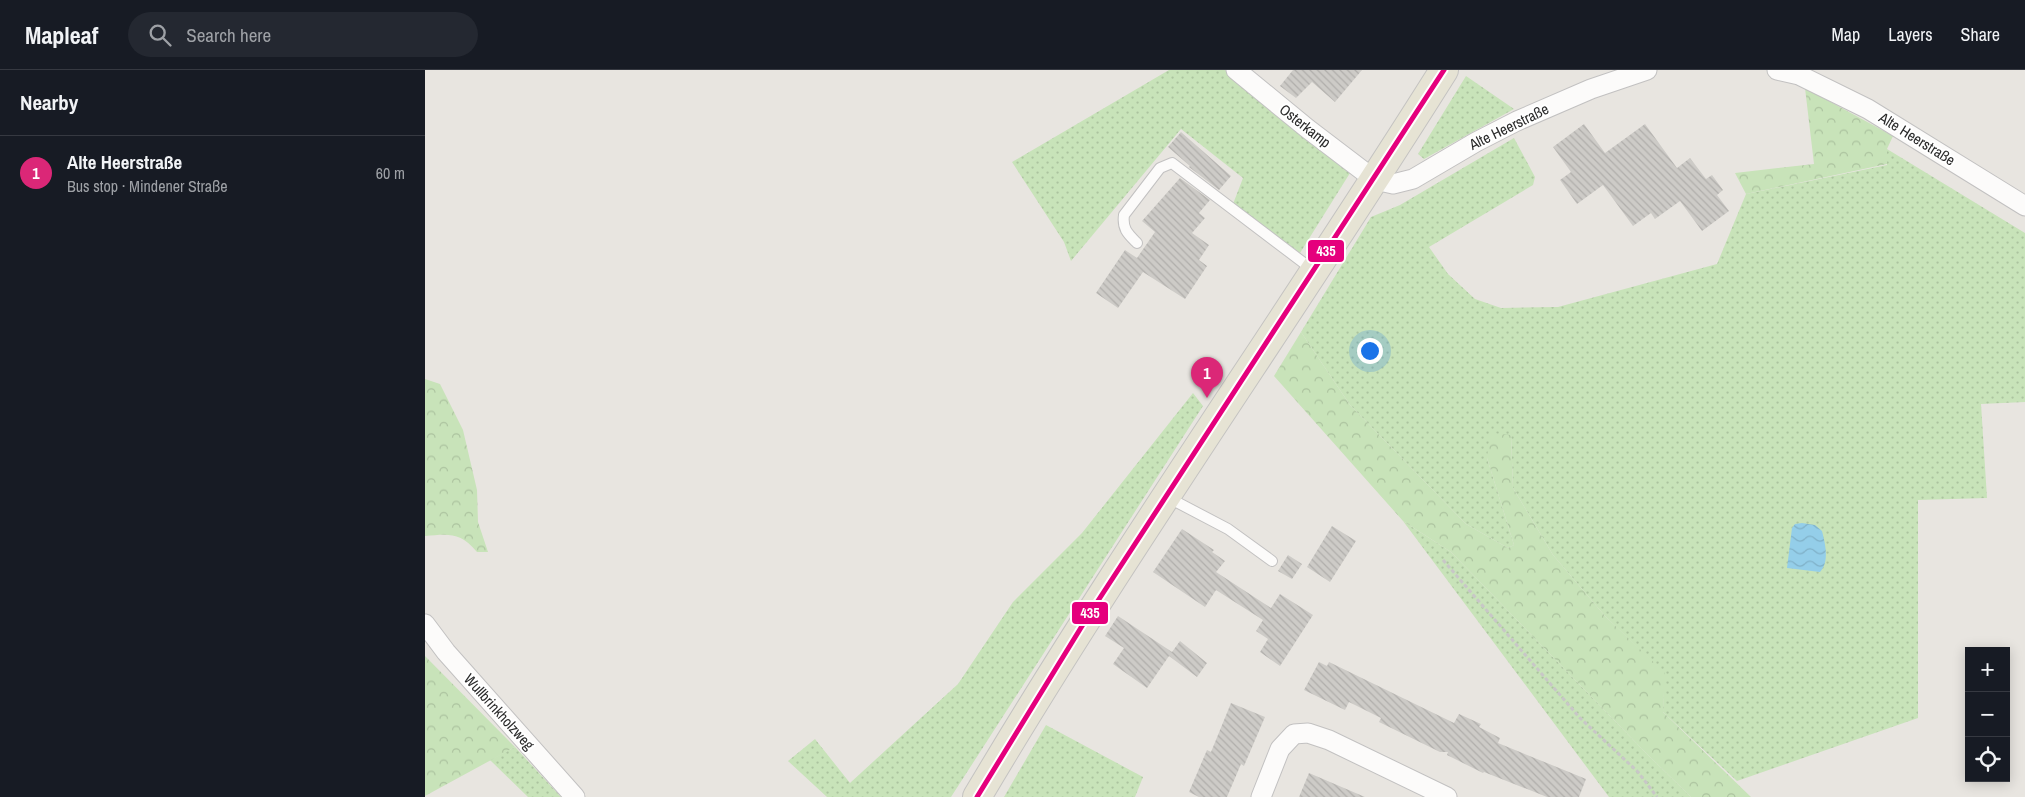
<!DOCTYPE html>
<meta charset="utf-8">
<style>
:root{--surface:#171b24;--page:#242831;--text:#f1f3f6;--muted:#9ea1a6;--line:#363941;--accent:#db2777}
body{margin:0;font-family:"Archivo Narrow",sans-serif;background:var(--page);color:var(--text)}
.controls{position:absolute;right:15px;bottom:15px;display:grid;overflow:hidden;border-radius:0px;box-shadow:0 2px 12px #0003}
.controls button{width:45px;height:45px;display:grid;place-items:center;padding:0;border:0;border-bottom:1px solid var(--line);background:var(--surface);color:var(--text);font:25px sans-serif}
.you{position:absolute;left:944px;top:280px;width:18px;height:18px;margin:-12px;border:4px solid #fff;border-radius:50%;background:#1a73e8;box-shadow:0 0 0 8px #1a73e833}
.badge{display:grid;place-items:center;width:32px;height:32px;border-radius:50%;background:var(--accent);color:#fff;font-size:16px;font-weight:700}
.pin{position:absolute;translate:-50% -41px;filter:drop-shadow(0 1px 2px #0008)}
.pin::after{content:'';position:absolute;top:26px;width:18px;height:15px;background:inherit;clip-path:polygon(0 0,100% 0,50% 100%)}
.list{margin:0;padding:0;list-style:none}
h2{display:flex;justify-content:space-between;align-items:center;height:65px;margin:0;padding:0 20px;font-size:21px}
h2 small{font-size:16px;font-weight:400;color:var(--muted)}
.list li{display:grid;grid-template-columns:32px 1fr auto;gap:15px;align-items:center;box-sizing:border-box;height:75px;padding:0 20px;border-top:1px solid var(--line)}
.list b{display:block;font-size:19px;white-space:nowrap}
.list p{margin:0;font-size:16px;white-space:nowrap;color:var(--muted)}
.list em{font-size:16px;font-style:normal;color:var(--muted)}
.icon{flex:none;width:28px;height:28px;fill:none;stroke:currentColor;stroke-width:2;stroke-linecap:round;stroke-linejoin:round}
.map{position:relative;flex:none;width:1600px;height:727px;overflow:hidden}
header{display:flex;align-items:center;gap:30px;box-sizing:border-box;height:70px;padding:0 25px;background:var(--surface);border-bottom:1px solid var(--line)}
header strong{font-size:24px}
nav{display:flex;gap:28px;margin-inline-start:auto;font-size:18px}
.search{width:350px;height:45px;background:var(--page);display:flex;align-items:center;gap:12px;box-sizing:border-box;padding:0 18px;border-radius:28px;color:var(--muted);font-size:19px}
main{display:flex}
aside{flex:1;background:var(--surface)}
.map>svg:first-child{display:block}
.grass{fill:url(#grass-dots)}
.forest{fill:url(#forest-crowns)}
.water{fill:url(#water-waves)}
.building{fill:url(#building-back-hatch)}
.lines{fill:none;stroke-linecap:round;stroke-linejoin:round}
.lane-casing{stroke:#c2c1c1;stroke-width:12}
.street-casing{stroke:#c2c1c1;stroke-width:21}
.primary-casing{stroke:#c4c3c1;stroke-width:30}
.path{stroke:#c8c7c7;stroke-width:3;stroke-dasharray:4 2.5;stroke-linecap:butt}
.lane{stroke:#fcfbfa;stroke-width:10}
.street{stroke:#fcfbfa;stroke-width:19}
.primary{stroke:#e6e3d4;stroke-width:28}
.bus-1-casing{stroke:#fff;stroke-width:9}
.bus-1{stroke:#e5007d;stroke-width:5}
.labels{text-anchor:middle;stroke-width:4;stroke-linejoin:round;paint-order:stroke}
.street-label{font-size:15px;fill:#2a2a2a;stroke:#fff}
.line-badge{stroke:#fff;stroke-width:2}
.badge-label{font-size:14px;text-anchor:middle;font-weight:bold;fill:#fff}
</style>
<header>
<strong>Mapleaf</strong>
<div class="search"><svg class="icon" aria-label="search" viewBox="0 0 24 24"><circle cx="10" cy="10" r="6"/><path d="M15 15l6 6"/></svg>Search here</div>
<nav><a>Map</a><a>Layers</a><a>Share</a></nav>
</header>
<main>
<aside>
<h2>Nearby<small></small></h2>
<ul class="list">
<li><span class="badge">1</span><div><b>Alte Heerstraße</b><p>Bus stop · Mindener Straße</p></div><em>60 m</em></li>
</ul>
</aside>
<div class="map">
<svg width="1600" height="727" viewBox="0 0 1600 727">
<defs>
<pattern id="grass-dots" width="8" height="8" patternUnits="userSpaceOnUse" patternTransform="scale(1.25)"><rect width="8" height="8" fill="#c8e3b9"/><path d="M2 2h.1M6 6h.1" fill="none" stroke="#acc39f" stroke-width="1.8" stroke-linecap="round"/></pattern>
<pattern id="forest-crowns" width="20" height="18" patternUnits="userSpaceOnUse" patternTransform="scale(1.25)"><rect width="20" height="18" fill="#c8e3b9"/><path d="M2 6a3 3 0 1 1 6 0M12 15a3 3 0 1 1 6 0" fill="none" stroke="#acc39f"/></pattern>
<pattern id="water-waves" width="16" height="10" patternUnits="userSpaceOnUse" patternTransform="scale(1.25)"><rect width="16" height="10" fill="#94cee9"/><path d="M0 5q4-4 8 0t8 0" fill="none" stroke="#80b1c8"/></pattern>
<pattern id="building-back-hatch" width="6" height="6" patternUnits="userSpaceOnUse" patternTransform="scale(1.25)"><rect width="6" height="6" fill="#cdcbc7"/><path d="M-1 5l2 2M0 0l6 6M5-1l2 2" fill="none" stroke="#b0aeab"/></pattern>
</defs>
<rect width="100%" height="100%" fill="#e8e5e0"/>
<path class="grass" d="M744,0H800L925,103L875,183L808,134L818,108L756,59L646,191L639,172L587,92Z
M1041,6L1089,39L999,89L993,84Z
M1089,68L1110,107L1108,115L1004,177L1023,204L1050,229L1076,238L1133,237L1292,194L1321,124L1462,95V79L1600,163V332L1556,334L1562,428L1493,430V648L1312,711L1238,642L1239,603L1180,546L1128,485L1088,418L1086,365L1062,388L1089,475L1083,478L1041,454L925,335L876,262L946,147L975,135Z
M768,323L778,336L526,727H402L363,691L390,669L425,713L533,614L588,532L657,463Z
M978,451L1026,482L1221,683L1266,727H1184Z
M621,655L718,707L710,727H579Z
M90,677L136,727H103L65,690Z"/>
<path class="forest" d="M1380,18L1468,66L1462,79V94L1321,124L1310,103L1389,94Z
M876,262L925,335L1041,454L1083,478L1089,475L1062,388L1065,363L1086,365L1088,418L1128,485L1180,546L1240,603L1238,642L1326,727H1266L1221,683L1026,482L978,451L849,306Z
M0,309L15,314L38,360L52,420L53,452L63,482H52C35,462 24,464 0,466Z
M0,586L90,677L0,726Z"/>
<path class="water" d="M1377,453L1390,455L1397,461C1400,473 1405,492 1395,502L1362,498L1367,458L1370,454Z"/>
<path class="building" d="M868,0H937L910,32L887,12L871,28L855,16Z
M1159,54L1180,83L1220,54L1252,98L1265,88L1281,109L1287,105L1298,120L1292,125L1304,141L1277,161L1255,131L1230,149L1226,143L1208,156L1178,115L1152,134L1135,110L1146,102L1128,77Z
M756,62L806,106L794,120L764,97L765,96L743,77Z
M755,108L785,130L774,143L780,148L767,163L784,175L774,190L782,196L760,229L718,202L693,238L671,223L700,180L712,188L730,162L717,151Z
M907,456L931,471L905,512L882,497Z
M757,459L789,480L787,482L800,491L791,502L846,538L855,524L888,545L855,596L835,582L843,569L831,561L838,550L791,520L780,537L728,502Z
M863,485L877,494L867,509L853,501Z
M693,546L747,582L755,571L782,593L772,607L744,586L722,618L688,594L699,578L680,566Z
M894,592L902,596L904,592L1029,653L1034,644L1056,654L1054,657L1075,668L1073,673L1161,709L1154,727H1122L1059,702L1058,703L1022,685L1023,682H1015L954,652L956,648L924,632L920,640L879,620Z
M806,633L840,647L819,696L816,694L802,727H774L764,722L782,680L786,682Z
M884,703L940,727H874Z"/>
<g class="lines">
<g class="lane-casing">
<path id="lane" d="M712,173C703,164 697,159 699,145L735,98L747,93L888,200
M742,427L803,459L847,491"/>
</g>
<g class="street-casing">
<path id="street" d="M811,0L883,59L950,110L968,114L988,109L1051,72L1092,51L1166,19L1222,0
M1352,0L1374,5L1443,39L1600,136
M0,554L21,582L150,727
M836,727L855,679L869,664L883,663L904,670L1022,727"/>
</g>
<g class="primary-casing">
<path id="primary" d="M552,727C699,479 866,244 1019,0"/>
</g>
<path class="path" d="M1018,490L1155,648L1213,702L1232,727"/>
<use href="#lane" class="lane"/>
<use href="#street" class="street"/>
<use href="#primary" class="primary"/>
<g class="bus-1-casing">
<path id="bus-1" d="M552,727L665,543L1019,0"/>
</g>
<use href="#bus-1" class="bus-1"/>
</g>
<g class="labels">
<g class="street-label">
<text transform="translate(880 56) rotate(38)" y="5">Osterkamp</text>
<text transform="translate(1084 57) rotate(-26)" y="5">Alte Heerstraße</text>
<text transform="translate(1492 69) rotate(32)" y="5">Alte Heerstraße</text>
<text transform="translate(74 642) rotate(48)" y="5">Wullbrinkholzweg</text>
</g>
</g>
<g class="line-badge">
<rect x="882" y="169" width="38" height="24" rx="5" fill="#e5007d"/>
<rect x="646" y="531" width="38" height="24" rx="5" fill="#e5007d"/>
</g>
<g class="badge-label">
<text x="901" y="186">435</text>
<text x="665" y="548">435</text>
</g>
</svg>
<div class="controls">
<button>+</button>
<button>−</button>
<button><svg class="icon" aria-label="locate" viewBox="0 0 24 24"><circle cx="12" cy="12" r="6"/><path d="M12 2v4M12 18v4M2 12h4M18 12h4"/></svg></button>
</div>
<div class="you"></div>
<div class="pin badge" style="left:782px;top:328px">1</div>
</div>
</main>
